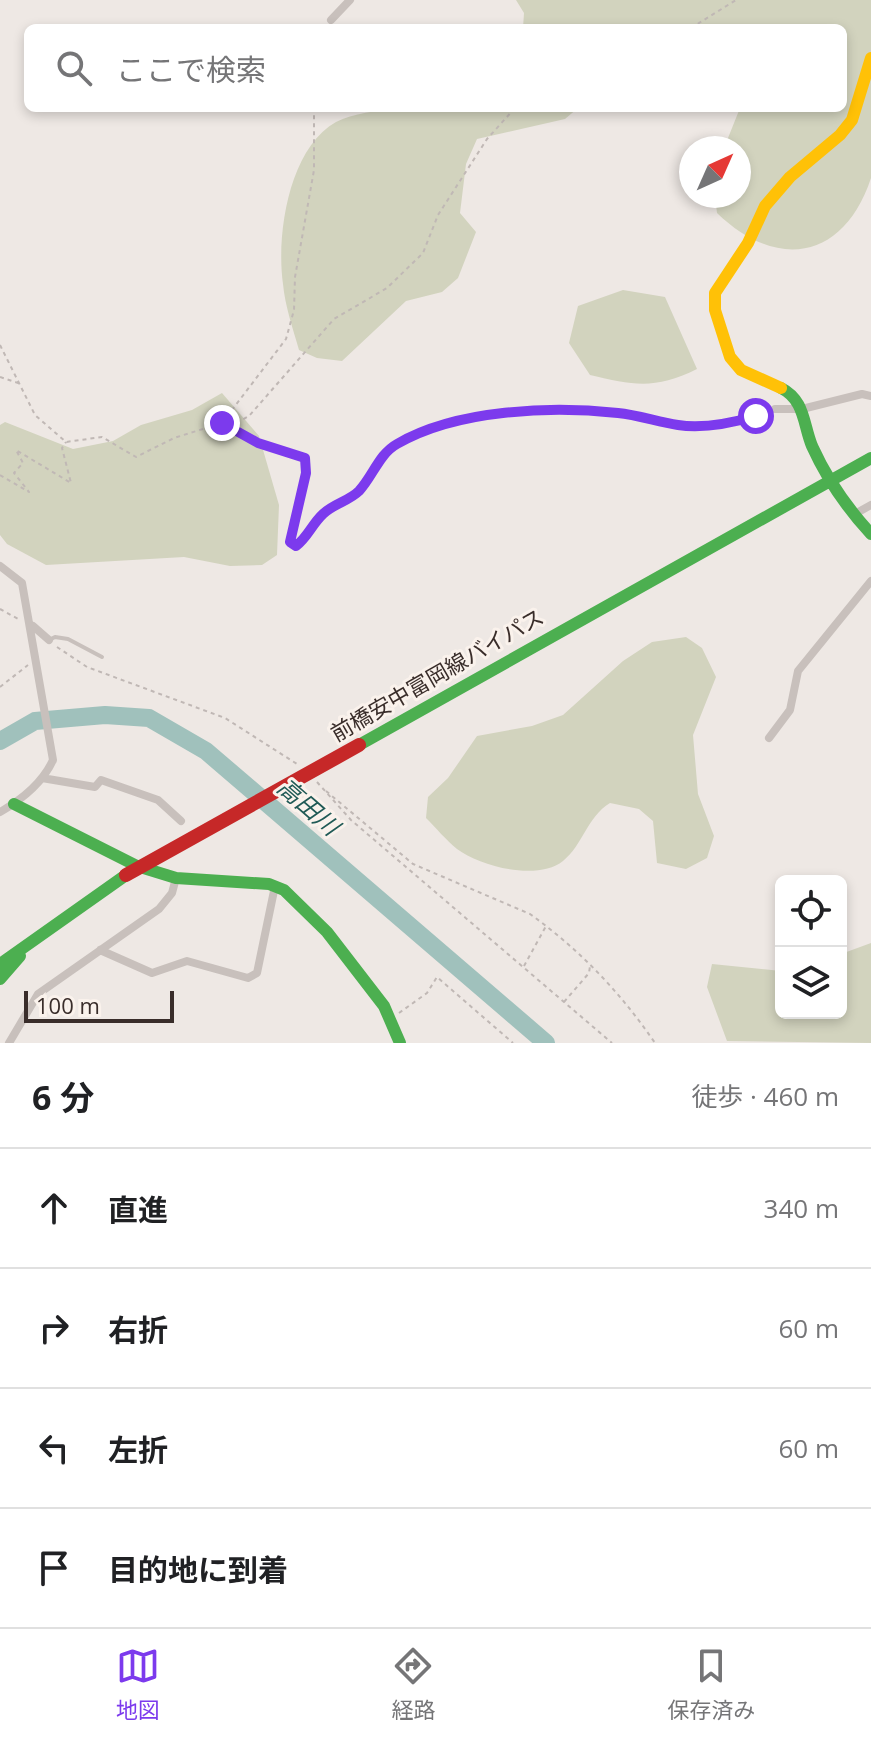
<!DOCTYPE html>
<html lang="ja">
<meta charset="utf-8">
<style>
:root{--surface:#fff;--page:#f6f6f6;--text:#202124;--muted:#757577;--line:#e0e0e0;--accent:#7c3aed}
body{margin:0;font-family:"Open Sans","Noto Sans JP",sans-serif;background:var(--page);color:var(--text)}
.controls{position:absolute;right:24px;bottom:24px;display:grid;overflow:hidden;border-radius:12px;box-shadow:0 4px 12px #0003}
.controls button{width:72px;height:72px;display:grid;place-items:center;padding:0;border:0;border-bottom:2px solid var(--line);background:var(--surface);color:var(--text);font:40px sans-serif}
.compass{position:absolute;left:679px;top:136px;width:72px;height:72px;border-radius:50%;background:var(--surface);box-shadow:0 4px 12px #0003;rotate:45deg}
.scale{position:absolute;left:24px;bottom:20px;width:150px;box-sizing:border-box;padding-left:8px;border:4px solid #392d2a;border-top:0;font-size:22px;line-height:28px;white-space:nowrap;color:#392d2a;-webkit-text-stroke:6px #faf2ec;paint-order:stroke}
.stop{position:absolute;width:24px;height:24px;margin:-18px;border:6px solid #7c3aed;border-radius:50%;background:#fff}
.stop.end{background:#7c3aed;border-color:#fff;box-shadow:0 2px 8px #0008}
.list{margin:0;padding:0;list-style:none}
h2{display:flex;justify-content:space-between;align-items:center;height:104px;margin:0;padding:0 32px;font-size:34px}
h2 small{font-size:26px;font-weight:400;color:var(--muted)}
.list li{display:grid;grid-template-columns:52px 1fr auto;gap:24px;align-items:center;box-sizing:border-box;height:120px;padding:0 32px;border-top:2px solid var(--line)}
.list b{display:block;font-size:30px;white-space:nowrap}
.list em{font-size:26px;font-style:normal;color:var(--muted)}
.icon{flex:none;width:44px;height:44px;fill:none;stroke:currentColor;stroke-width:2;stroke-linecap:round;stroke-linejoin:round}
.map{position:relative;flex:none;width:871px;height:1043px;overflow:hidden}
.search{position:absolute;background:var(--surface);box-shadow:0 4px 12px #0003;left:24px;right:24px;top:24px;height:88px;display:flex;align-items:center;gap:20px;box-sizing:border-box;padding:0 28px;border-radius:12px;color:var(--muted);font-size:30px}
.sheet{height:584px;background:var(--surface)}
nav{display:flex;justify-content:space-around;align-items:center;box-sizing:border-box;height:112px;border-top:2px solid var(--line);background:var(--surface);font-size:22px;color:var(--muted)}
nav a{display:grid;justify-items:center;gap:4px}
nav .on{color:var(--accent)}
.map>svg:first-child{display:block}
.green{fill:#d2d3be}
.lines{fill:none;stroke-linecap:round;stroke-linejoin:round}
.river{stroke:#a0c1bc;stroke-width:18}
.path{stroke:#c0b8b5;stroke-width:2;stroke-dasharray:4 4;stroke-linecap:butt}
.lane{stroke:#c8c0bc;stroke-width:4}
.street{stroke:#c8c0bc;stroke-width:8}
.fast{stroke:#4caf50;stroke-width:12}
.slow{stroke:#ffc107;stroke-width:12}
.jam-bridge{stroke:#c62828;stroke-width:14}
.route{stroke:#7c3aed;stroke-width:10}
.labels{text-anchor:middle;stroke-width:6;stroke-linejoin:round;paint-order:stroke}
.street-label{font-size:22px;fill:#392d2a;stroke:#faf2ec}
.water-label{font-size:24px;font-style:italic;fill:#205a56;stroke:#faf2ec}
</style>
<div class="map">
<svg width="871" height="1043" viewBox="0 0 871 1043">
<rect width="100%" height="100%" fill="#eee8e4"/>
<path class="green" d="M516,0H871V178C844,260 777,271 717,213L715,196H739V148H724L740,108H843V28H523L524,13Z
M396,108H578L565,119L477,139L466,164L460,213L476,232L458,278L442,292L406,301L342,361L317,358L299,350C293,329 285,306 283,284C276,235 289,148 336,122C353,113 378,111 396,108Z
M623,290L665,297L697,369C655,390 633,385 590,375L569,343L578,306Z
M222,393L259,436L279,505L277,555L262,565L230,566L184,557L46,565L7,544L0,535V425L5,422L73,449L113,441L141,425L192,410Z
M686,637L702,648L716,677L693,735L698,794L714,836L707,858L686,869L657,863L653,821L639,809L610,803C587,817 583,845 563,861C538,881 481,867 457,849C446,840 436,828 426,818L428,797L448,778L477,736L532,726L563,715L623,661L652,642Z
M871,943V1043L727,1041L707,987L712,964L781,971V1013H841V954Z"/>
<g class="lines">
<path class="river" d="M0,741L35,721L105,715L149,718L206,751L546,1043"/>
<path class="path" d="M691,28L736,0
M0,345L35,415L66,442L102,437L136,457L174,438L222,423L286,339L294,310L295,277L314,170V108
M0,377L21,384
M228,419L240,421L249,416L334,319L387,288L423,253L438,215L487,139L515,108
M222,423L258,443L305,458L306,473L290,542L296,546C308,537 312,524 323,514C333,504 349,501 359,491C373,476 379,454 397,443C458,409 550,406 618,413C639,416 658,422 678,425C708,430 740,421 768,412
M0,475L29,492L14,473L23,463L16,450L71,483L62,448L66,442
M0,609L20,620
M57,647L87,667L225,718L297,764
M0,687L28,665
M317,782L351,820L612,1043
M326,791L413,864L530,914C579,949 621,993 655,1043
M524,966L546,926
M564,1002L589,973L590,966
M399,1013L427,993L437,977L513,1043"/>
<path class="lane" d="M49,640L55,637L68,639L102,657"/>
<path class="street" d="M331,20L350,0
M775,409H802L862,394L871,396
M853,515L871,505
M0,566L22,583L53,760C43,782 21,800 0,812
M33,626L49,640
M769,738L790,710L798,671L871,581
M42,778L95,787L101,780L158,800L181,821
M100,950L152,973L187,961L248,978L257,973L275,886
M9,1043L38,994L159,909L172,893L176,878"/>
<path class="fast" d="M781,388C805,400 803,424 812,446C826,477 848,509 871,534
M359,745L871,458
M14,804L137,866L176,878L269,884L284,890L327,932L384,1006L400,1043
M0,964L126,875
M0,979L20,956"/>
<path class="slow" d="M781,388L741,370L730,357L715,310V293L748,243L765,206L790,177L840,135L852,120L871,58"/>
<path class="jam-bridge" d="M126,875L359,745"/>
</g>
<g class="lines">
<path class="route" d="M222,423L258,443L305,458L306,473L290,542L296,546C308,537 312,524 323,514C333,504 349,501 359,491C373,476 379,454 397,444C457,409 551,406 618,413C638,415 658,422 678,425C703,429 732,423 756,416"/>
</g>
<g class="labels">
<g class="street-label">
<text transform="translate(437 675) rotate(-30)" y="8">前橋安中富岡線バイパス</text>
</g>
<g class="water-label">
<text transform="translate(308 807) rotate(41)" y="8">高田川</text>
</g>
</g>
</svg>
<div class="controls">
<button><svg class="icon" aria-label="locate" viewBox="0 0 24 24"><circle cx="12" cy="12" r="6"/><path d="M12 2v4M12 18v4M2 12h4M18 12h4"/></svg></button>
<button><svg class="icon" aria-label="layers" viewBox="0 0 24 24"><path d="M12 4l9 5-9 5-9-5zM3 14l9 5 9-5"/></svg></button>
</div>
<svg class="compass" viewBox="-18 -18 36 36"><path d="M0-13l5 13h-10z" fill="#e53935"/><path d="M0 13l5-13h-10z" fill="#757577"/></svg>
<div class="scale">100 m</div>
<div class="stop" style="left:756px;top:416px"></div>
<div class="stop end" style="left:222px;top:423px"></div>
<div class="search"><svg class="icon" aria-label="search" viewBox="0 0 24 24"><circle cx="10" cy="10" r="6"/><path d="M15 15l6 6"/></svg>ここで検索</div>
</div>
<section class="sheet">
<h2>6 分<small>徒歩 · 460 m</small></h2>
<ul class="list">
<li><svg class="icon" aria-label="ahead" viewBox="0 0 24 24"><path d="M12 20V5M6 11l6-6 6 6"/></svg><div><b>直進</b></div><em>340 m</em></li>
<li><svg class="icon" aria-label="right" viewBox="0 0 24 24"><path d="M7 20v-9h11M14 6l5 5-5 5"/></svg><div><b>右折</b></div><em>60 m</em></li>
<li><svg class="icon" aria-label="left" viewBox="0 0 24 24"><path d="M17 20v-9H6M10 6l-5 5 5 5"/></svg><div><b>左折</b></div><em>60 m</em></li>
<li><svg class="icon" aria-label="arrive" viewBox="0 0 24 24"><path d="M6 21V4h12l-3 4 3 4H6"/></svg><div><b>目的地に到着</b></div></li>
</ul>
</section>
<nav>
<a class="on"><svg class="icon" aria-label="map" viewBox="0 0 24 24"><path d="M3 6l6-2 6 2 6-2v14l-6 2-6-2-6 2zM9 4v14M15 6v14"/></svg>地図</a>
<a><svg class="icon" aria-label="directions" viewBox="0 0 24 24"><path d="M12 3l9 9-9 9-9-9zM9 14v-3h6M13 9l2 2-2 2"/></svg>経路</a>
<a><svg class="icon" aria-label="saved" viewBox="0 0 24 24"><path d="M7 4h10v16l-5-4-5 4z"/></svg>保存済み</a>
</nav>
